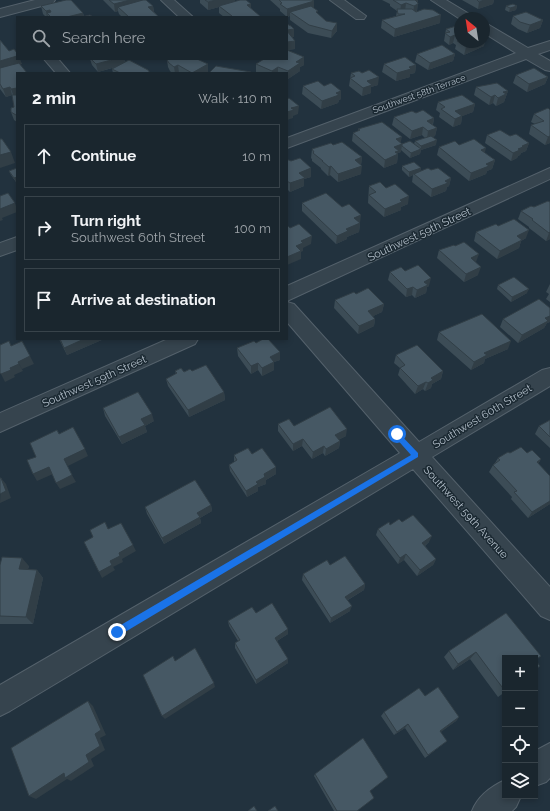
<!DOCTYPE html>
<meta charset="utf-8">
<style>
:root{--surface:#1a262e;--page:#27323a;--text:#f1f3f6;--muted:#9fa5aa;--line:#38434a}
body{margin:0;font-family:Raleway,sans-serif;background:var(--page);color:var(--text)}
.controls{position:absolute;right:12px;bottom:12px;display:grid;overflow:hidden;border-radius:0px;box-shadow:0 2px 6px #0003}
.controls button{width:36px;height:36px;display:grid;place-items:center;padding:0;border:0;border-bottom:1px solid var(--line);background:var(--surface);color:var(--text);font:20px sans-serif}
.compass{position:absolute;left:454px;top:12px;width:36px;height:36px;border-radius:50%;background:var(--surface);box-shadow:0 2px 6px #0003;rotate:330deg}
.stop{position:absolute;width:12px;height:12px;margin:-9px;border:3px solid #1a73e8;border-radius:50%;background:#fff}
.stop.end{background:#1a73e8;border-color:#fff;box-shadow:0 1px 4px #0008}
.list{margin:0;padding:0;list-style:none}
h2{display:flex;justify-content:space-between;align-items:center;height:52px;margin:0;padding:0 16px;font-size:17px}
h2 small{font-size:13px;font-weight:400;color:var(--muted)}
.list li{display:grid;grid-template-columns:26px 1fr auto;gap:12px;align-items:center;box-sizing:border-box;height:64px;margin:0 8px 8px;padding:0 8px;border:1px solid var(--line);border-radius:0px}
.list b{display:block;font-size:15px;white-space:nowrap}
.list p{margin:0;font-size:13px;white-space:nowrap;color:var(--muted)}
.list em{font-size:13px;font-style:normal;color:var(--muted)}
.icon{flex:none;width:22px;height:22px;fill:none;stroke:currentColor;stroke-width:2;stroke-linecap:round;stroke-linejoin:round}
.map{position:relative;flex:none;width:550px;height:811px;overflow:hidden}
.search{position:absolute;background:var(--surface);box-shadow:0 2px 6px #0003;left:16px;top:16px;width:272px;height:44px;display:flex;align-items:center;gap:10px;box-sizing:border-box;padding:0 14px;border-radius:0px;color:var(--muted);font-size:15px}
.panel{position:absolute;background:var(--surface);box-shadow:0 2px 6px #0003;left:16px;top:72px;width:272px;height:268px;border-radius:0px}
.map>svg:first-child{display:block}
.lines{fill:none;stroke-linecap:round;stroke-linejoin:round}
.street-casing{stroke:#54616b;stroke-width:2}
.street{fill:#36444e;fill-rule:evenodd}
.wall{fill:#3c4c56}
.shaded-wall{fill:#313e46}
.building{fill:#465864;stroke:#313e46}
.route{fill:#1a73e8}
.labels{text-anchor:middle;stroke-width:3;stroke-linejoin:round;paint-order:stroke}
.far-street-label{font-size:9px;fill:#b2bec9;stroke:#1b2932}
.street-label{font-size:11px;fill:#b2bec9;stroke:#1b2932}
</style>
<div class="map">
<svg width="550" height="811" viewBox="0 0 550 811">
<rect width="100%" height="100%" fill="#22323e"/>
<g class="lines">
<g class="street-casing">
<path id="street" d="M35,0H55L53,3L0,17V9Z
M161,0H174L193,17H179Z
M330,0H344L366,16L364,19H356Z
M431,0H446L471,15L473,18L460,19Z
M484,24L489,25L528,48L550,41V50L538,54L550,61V71L545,70L526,59L287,148V138L516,53L484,33Z
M44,59H58L70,73H56Z
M550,168V179L287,301V286Z
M17,237V250L0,256V243Z
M287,302L294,304L419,442L542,370L550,368V386L432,457L550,587V620L541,616L413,469L10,711L0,716V685L400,453L287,322Z
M168,339H198L195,344L0,432V413Z
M550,743V778L546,782L535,786V751Z
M505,780V796H521L516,807L512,811H472C478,796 490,787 505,780Z"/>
</g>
<use href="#street" class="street"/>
</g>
<path class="wall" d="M103,0H140V1L153,6L154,12L159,17H122L119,14L118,11L115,12Z
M200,0H235V1L251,9L260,17H224L219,13V7L208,10L200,3Z
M270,0H312L314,1V8L318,14L337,31L331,38L308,33L290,20V16L287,17L280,11V9Z
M382,0H418L417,12L440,23L394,37L381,28L382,20L396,16L397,11L390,6V4Z
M462,0H494L493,4L478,9Z
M41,6L83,13L84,16L93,17H46L43,14Z
M506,6H517L516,10L509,12L505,10Z
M513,16L543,20L540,28L527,33L518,29L511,24Z
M287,24L294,29V37H292L295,41V49L287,50L304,65L300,67V71L288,79H287V73H258L256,72V64L287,59Z
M460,25V42L484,46L464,55L455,49L456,45L453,43L449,45L444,41L446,29Z
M0,40L9,51L22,64H20L17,73V122L14,120L11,112L14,107L12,95L6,97L0,89Z
M417,54H455L453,61L428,70L415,62Z
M90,59H124L125,62L150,73H113L112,69L116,67L98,72L92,65Z
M167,60L208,64V72L207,73H172L170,71L168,67Z
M384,64L416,65L415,73L410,74V77L396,81L382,72Z
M351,73L378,85L371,87V93L362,96L349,86Z
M516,75L548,77L545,84L527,92L513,83Z
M303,86L341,99L339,100L338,103L321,109L302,94Z
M476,87L508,91L504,102L496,106L493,103L489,105L474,95Z
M438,102L475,104L473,112L462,116L461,124L453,127L439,117L440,113L436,110Z
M550,110V143L545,145L529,134L531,125L535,124L531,122L534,114Z
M416,113L434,118L433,125L437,128L435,136L432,137L436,145L421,150L420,154L410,158L401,150V152L398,153L397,163L384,168L352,141L353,133L358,131V129L401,143L402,144H414L415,141L425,138L422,135L410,139L392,125L394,117Z
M487,135L510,136L529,143L526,151L521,153L520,155L518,156L517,158L511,161L485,143Z
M333,145L362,157L361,165V174L338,182L330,175L328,176L321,169V168L312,161V159L311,158L312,149Z
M459,145L485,153L495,160L492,169L487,171L486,174L469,181L437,155L439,147Z
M287,160L311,177L304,179V186L290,192L287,189Z
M402,166L421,168L420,171L431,170L451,178L449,186L447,187L446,191L431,197L412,182L413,175L409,177L402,170Z
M17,168V182H16L11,175L9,171Z
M369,186L386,188L408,204L401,207V210L384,217L368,203Z
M548,201L550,239L546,241L529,228V227L518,219L521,211L534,207Z
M302,203L360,223L359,232L347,237V239L336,244L302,211Z
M498,226L526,238L521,241L519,248L497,259L474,241L476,232Z
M439,250L476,262L478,275L464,282L437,258Z
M405,271L429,286L427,287L426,293L415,298L412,295L406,297L388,280L390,272Z
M550,284V302L546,299L549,294L546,292Z
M498,285L527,293L511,302L497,289Z
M356,294L384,304L382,312L373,316L375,319L374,326L358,334L334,308L335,300Z
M503,319L550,322L547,323L544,328L518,343L500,327Z
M439,332L508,349L485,359L484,363L471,370L437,340Z
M59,339H104L67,355Z
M256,343L280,352V360L274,362V370L262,376L258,370L251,374L238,356L237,348Z
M396,355L443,371L441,379L432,384L431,388L425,391L423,389L415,394L398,375L400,368L394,363Z
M175,371H192L224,392L225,400L189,417L168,386L166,379L176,374Z
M103,408L154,421L145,426L147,432L122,444L105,416Z
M550,420V448L535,434L539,426Z
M278,424L294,426L346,436L338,440L340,441L339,448L325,456L323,453L312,459L302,446L293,451L278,431Z
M527,453L541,459L538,464L550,504L528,518L511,499L512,497L489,472L493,465L495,463L498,458Z
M252,454L276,467V474L266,480V484L258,487V491L247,497L230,471L229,465L234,462V455Z
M211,505L212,511L200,518L201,523L164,544L147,514L145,507Z
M402,522L429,542L425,546L436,559L433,565L417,576L404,560L398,564L376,535L378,529L390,525Z
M0,565L29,566L28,569L37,570L43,578L33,624H0Z
M330,565L365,584L364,590L348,600L350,611L330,623L302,580L303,574Z
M256,613L288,634L277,641L288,663L256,684L235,648V643L238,641L229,626L228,621Z
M506,613L536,661L505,692L498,697L470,659L453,670L444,657L449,651Z
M425,696L459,717L456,721L440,732L447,741L425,758L405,728L394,735L381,716L384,712Z
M315,774L388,777L370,791L358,811H334L314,776Z"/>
<path class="shaded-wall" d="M130,0H140L141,5L118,7V11L115,12L114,4Z
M216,0H235V2L219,6V7L208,10V2Z
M415,0H418L417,5L418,3L417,10L416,12L413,13Z
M484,0H494L493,4L478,9L479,2Z
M314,1V9L290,12V16L287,17V9Z
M406,3L405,11L400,12L401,5Z
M251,4V11L247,5Z
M153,6L154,13L148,7Z
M517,6L516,10L509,12L510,8Z
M50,10L52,17L47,13L48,17H47L46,11Z
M83,13L84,17H67Z
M441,15L440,23L394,37L395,29Z
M543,20L540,28L527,33L530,25Z
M337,23V31L331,38L332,31Z
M294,29V37L287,38V30Z
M455,35L453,43L449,45L450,37Z
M486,38L484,46L464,55L466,47L478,42H484V39Z
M295,41V49L287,50V42Z
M455,54L453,61L428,70L430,63Z
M17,56V59H20L22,64L0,70V61Z
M304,57V65L300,67V71L288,79V71L296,62Z
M115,59H124L125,64L98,72L96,64Z
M208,64V72L207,73H192Z
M178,65L179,73H175L174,67Z
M416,65L415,73L410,74V77L396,81L397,73L409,67Z
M278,67V73H272V71Z
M379,77L378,85L371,87V93L362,96L363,88L367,81Z
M548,77L545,84L527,92L529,84Z
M10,87L12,95L6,97L3,89Z
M17,88V96L14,97L11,89Z
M341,91V99L339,100L338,103L321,109L322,101L336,93Z
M508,91L504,102L496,106L498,98L503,92Z
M495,95L493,103L489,105L491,97Z
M475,104L473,112L455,119V111Z
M299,106L298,114L293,116V118L287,120V112L291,108Z
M462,116L461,124L453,127L455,119Z
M434,118L432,126L427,121Z
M423,127L422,135L410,139L412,131Z
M437,128L435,136L427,139L428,131Z
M550,136V143L545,145L548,137Z
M402,137L400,145L402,144L401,152L398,153L397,163L384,168L385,160L393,156L396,139Z
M437,140L436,145L421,150L420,154L410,158L411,153L421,149V146Z
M529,143L526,151L521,153L520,155L518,156L517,158L511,161L513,153L522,146Z
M486,148L484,156L481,150Z
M11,152L15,163L0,168V155Z
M362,157L361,165L354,168L355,160Z
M495,160L492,169L487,171L486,174L469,181L471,173L486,164Z
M331,166L330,175L328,176L329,167Z
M362,166L361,174L338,182V174Z
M311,168V177L304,179V186L290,192V183L299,173Z
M421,168L420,173L414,174L413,175L409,177V172Z
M17,177V182H16L14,178Z
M451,178L449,186L447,187L446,191L431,197L432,189L445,181Z
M409,196L408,204L401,207V210L384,217L385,209L400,200Z
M15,203L17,209V212L2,218L3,220L0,221V209Z
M361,215L360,223L354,218Z
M360,223L359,232L347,237V239L336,244L337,236L346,229Z
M529,230L526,238L521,241L519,248L497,259L500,251L517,236Z
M550,232V239L546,241L549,233Z
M312,236L311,244L303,248V251L301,252V259L287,265V257L296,246L301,241Z
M479,254L476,262L471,258Z
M481,267L478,275L464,282L466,274Z
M431,278L429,286L427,287L426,293L415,298L417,290L424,282Z
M413,287L412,295L406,297L407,289Z
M529,289L527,293L511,302L512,297Z
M384,304L382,312L367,319L368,311Z
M550,316V322L547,323L544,328L518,343L522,335L545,318Z
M375,319L374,326L358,334L359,326Z
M84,339H104L67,355L64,348Z
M511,341L508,349L485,359L484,363L471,370L474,362L484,353Z
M280,352V360L274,362V370L262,376V368L270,357Z
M30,356L34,364L22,369L18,362Z
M258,363V370L251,374V366Z
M19,364L23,371L14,375L15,377L5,382L1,374L10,368Z
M443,371L441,379L432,384L431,388L425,391L428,383L431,378Z
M426,382L423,389L415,394L418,386Z
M224,392L225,400L189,417L188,410Z
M152,414L154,421L145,426L147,432L122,444L119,437L141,419Z
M347,429L346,436L334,442L335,435Z
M303,439L302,446L293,451V444Z
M340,441L339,448L325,456L326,449Z
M324,446L323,453L312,459L313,452Z
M85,449L88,456L68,466L64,459Z
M541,459L537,466V462Z
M49,467L53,474L37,481L33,474Z
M276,467V474L266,480V484L258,487V491L247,497L246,491L264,474Z
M72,475L76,482L60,489L56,483Z
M1,478L6,484L11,498L0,503Z
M550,501V504L528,518L532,512Z
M211,505L212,511L200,518L201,523L164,544L162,538L197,513Z
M432,536L429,542L420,549L422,543Z
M133,545L136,551L122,559L123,562L113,567L110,561L119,553Z
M406,554L404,560L398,564L400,558Z
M22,558L29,566L26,577L19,569Z
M436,559L433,565L417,576L420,570Z
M112,565L115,570L102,578L99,572Z
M37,570L43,578L33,624L26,617Z
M365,584L364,590L344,602L345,597Z
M352,606L350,611L330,623L331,618Z
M288,629V634L275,642V638Z
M476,652L470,659L453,670L458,664Z
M288,659V663L256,684V680Z
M214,683L215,687L165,719L162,716Z
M88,701L93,706L106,735L100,738L105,750L91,759L94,766L71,781L67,779L36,799L29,796L86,755L95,734Z
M459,717L456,721L437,735L440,731Z
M408,724L405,728L394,735L397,732Z"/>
<path class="building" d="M66,0H71L83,13L67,17H51L47,13L51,12L50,10L46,11L41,6Z
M109,0H130L114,4Z
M143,0H146L153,6L148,7L159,17H129L118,7Z
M205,0H216L208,2Z
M240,0H246L251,4L247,5L260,16L258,17H230L232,16L219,6Z
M279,0H312L314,1L287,9L280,4L282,3Z
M393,0H416H415L418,3V4L414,6L406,3L401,5Z
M477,0H484L479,2Z
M513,4L517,6L510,8L506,6Z
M311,6L318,11L316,12L326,21L337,23L332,31L309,25L290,12Z
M397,9H412L416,12L424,9L433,10L441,15L395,29L382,20L405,14H398Z
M526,12L543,20L530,25L520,22L513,16Z
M90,15L93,17H81Z
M287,24L291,26L294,29L287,30Z
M460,25V39L455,35L450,37L445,33L450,32L446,29Z
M287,31L295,41L287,42Z
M0,40L9,51L14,49L17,53V56L0,61Z
M460,40V42H478L466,47L457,41Z
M442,45L455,54L430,63L417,54Z
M287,50L304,57L296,62L300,63L288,71L278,67L272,71L256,64L264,59H287Z
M405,57L416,65L409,67L411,69L397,73L384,64Z
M91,59H115L96,64Z
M170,59H197L208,64L192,73L178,65L174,67L169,63L167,60Z
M129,60L148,70L150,73H120L112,69Z
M19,63L27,73H17V88L11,89L10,87L3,89L0,84V68Z
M216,66L251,72L250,73H209Z
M534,68L548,77L529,84L516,75Z
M369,70L379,77L367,81L372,85L363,88L350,78L355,76L351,73L359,71L362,73Z
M318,81L324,86L331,83L341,91L336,93L339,95L322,101L303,86Z
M497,83L508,91L503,92L506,94L498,98L495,95L491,97L476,87Z
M12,95H17V114L16,115L11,112V108L14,107Z
M462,95L475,104L455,111L462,116L455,119L441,109L445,107L438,102Z
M289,98L299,106L291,108L294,110L287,112V99Z
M548,108L550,110V136L548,137L531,125L544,121L534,114Z
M423,110L434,118L427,121L437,128L428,131L423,127L412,131L394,117L412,111L416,113Z
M382,122L402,137L396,139L402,144L394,147L399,151L395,152L398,154L385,160L353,133L360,130L358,129Z
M500,130L510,136L516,134L529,143L522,146L523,147L518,149L520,150L513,153L487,135Z
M431,136L437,140L421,146L415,141Z
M0,139H2L11,152L0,155Z
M474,139L486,148L481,150L495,160L486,164L489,166L471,173L439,147L455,141L459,145Z
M410,141L421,149L411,153L402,146V144Z
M342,142L362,157L355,160L362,166L338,174L331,166L329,167L322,161H323L313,153L314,152L312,149L331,143L333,145Z
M300,158L311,168L299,173L305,178L290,183L287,181V160H289L291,161Z
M414,162L421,168L409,172L402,166Z
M17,168V177L14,178L9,171Z
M428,168L431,170L438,168L451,178L445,181L448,183L432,189L414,174Z
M380,182L386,188L395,184L409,196L400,200L402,202L385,209L369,195L376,192L369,186Z
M8,193L15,203L0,209V196Z
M326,193L342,207L349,204L361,215L354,218L360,223L346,229L348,231L337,236L302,203Z
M548,201L550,202V232L549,233L532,220L533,219L521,211L531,206L534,207Z
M514,219L529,230L517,236L522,240L500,251L476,232L496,224L498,226Z
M299,224L312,236L301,241L303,243L296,246L301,251L287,257V225L290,228Z
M464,242L479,254L471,258L481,267L466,274L439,250L454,245L455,246Z
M418,265L431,278L424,282L428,285L417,290L413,287L407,289L390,272L401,267L405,271Z
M514,277L529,289L512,297L498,285Z
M368,288L384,304L368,311L375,319L359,326L335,300L354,292L356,294Z
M539,299L550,308V316L545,318L548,321L522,335L503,319Z
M482,314L511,341L484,353L487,355L474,362L439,332Z
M60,339H84L64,348Z
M263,339H268L280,352L270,357L274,362L262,368L258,363L251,366L237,348L254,341L256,343Z
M9,341L11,346L22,341L30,356L18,362L19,364L10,368L11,370L1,374L0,373V345Z
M417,345L443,371L431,378L433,380L428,383L426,382L418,386L400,368L405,365L396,355Z
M206,365L224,392L188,410L166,379L177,373L175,371L181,368L184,372L190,369L192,371Z
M138,392L152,414L141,419L145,425L119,437L103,408Z
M330,407L347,429L335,435L340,441L326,449L324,446L313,452L303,439L293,444L278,424L289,419L294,426Z
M550,420V437L539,426Z
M73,427L85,449L64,459L72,475L56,483L49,467L33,474L27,460L36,457L30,443L57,430L59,434Z
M521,447L527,453L532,450L541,459L537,462L550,476V501L532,512L514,492L517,491L493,465L500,460L498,458L508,452L510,453Z
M248,448L252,454L262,448L276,467L264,474L265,477L256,482L258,484L246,491L229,465L237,460L234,455Z
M0,478H1L6,491L0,494Z
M195,480L211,505L197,513L200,517L162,538L145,507Z
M413,515L432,536L422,543L436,559L420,570L406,554L400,558L378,529L389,522L390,525L399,519L402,522Z
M105,522L108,529L121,523L133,545L119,553L120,556L110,561L112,565L99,572L84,542L93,537L90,530Z
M345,556L365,584L345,597L352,606L331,618L303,574L327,560L330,565Z
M2,557L22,558L19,569L37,570L26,617L0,616V565Z
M272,603L288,629L275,638L288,659L256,680L235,643L240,640L228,621L252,607L256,613Z
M506,613L541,656L535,660L540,666L535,670V658H505V691L476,652L458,664L449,651Z
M195,648L214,683L162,716L143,675L173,656L175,661Z
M438,687L459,717L440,731L447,741L428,755L408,724L397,732L384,712L419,688L425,696Z
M88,701L101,730L95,734L100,746L86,755L89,762L65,778L64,773L29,796L11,748Z
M363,738L388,777L370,791L374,798L357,811H337L315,774Z
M254,806L257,811H248Z
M275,806L278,811H268Z"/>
<path class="route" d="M397,431L418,453V457L120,635H114V629L411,455L394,436L393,434Z"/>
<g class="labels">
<g class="far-street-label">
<text transform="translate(419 94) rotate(-20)" y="3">Southwest 58th Terrace</text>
</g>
<g class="street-label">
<text transform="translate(419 234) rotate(-25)" y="4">Southwest 59th Street</text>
<text transform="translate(94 381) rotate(-24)" y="4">Southwest 59th Street</text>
<text transform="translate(482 416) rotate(-31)" y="4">Southwest 60th Street</text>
<text transform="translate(466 512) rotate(48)" y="4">Southwest 59th Avenue</text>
</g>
</g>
</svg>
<div class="controls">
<button>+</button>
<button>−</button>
<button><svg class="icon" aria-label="locate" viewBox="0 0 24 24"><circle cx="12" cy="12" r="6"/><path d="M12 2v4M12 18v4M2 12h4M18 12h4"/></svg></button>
<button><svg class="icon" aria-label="layers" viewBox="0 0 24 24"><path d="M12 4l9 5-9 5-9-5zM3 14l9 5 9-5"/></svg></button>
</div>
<svg class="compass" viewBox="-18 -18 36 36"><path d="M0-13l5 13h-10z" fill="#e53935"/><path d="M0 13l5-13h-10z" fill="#9fa5aa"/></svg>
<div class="stop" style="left:397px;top:434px"></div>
<div class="stop end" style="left:117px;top:632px"></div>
<div class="search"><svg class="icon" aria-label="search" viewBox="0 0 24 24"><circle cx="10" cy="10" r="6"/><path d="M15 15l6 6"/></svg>Search here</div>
<section class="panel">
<h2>2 min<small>Walk · 110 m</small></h2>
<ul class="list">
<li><svg class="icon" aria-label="ahead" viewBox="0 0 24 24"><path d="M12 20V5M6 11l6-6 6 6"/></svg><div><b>Continue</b></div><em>10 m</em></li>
<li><svg class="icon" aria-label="right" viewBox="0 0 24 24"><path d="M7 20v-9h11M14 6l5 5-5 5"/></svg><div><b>Turn right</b><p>Southwest 60th Street</p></div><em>100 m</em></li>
<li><svg class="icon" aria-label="arrive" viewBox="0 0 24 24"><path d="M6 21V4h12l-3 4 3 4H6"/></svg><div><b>Arrive at destination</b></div></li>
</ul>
</section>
</div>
